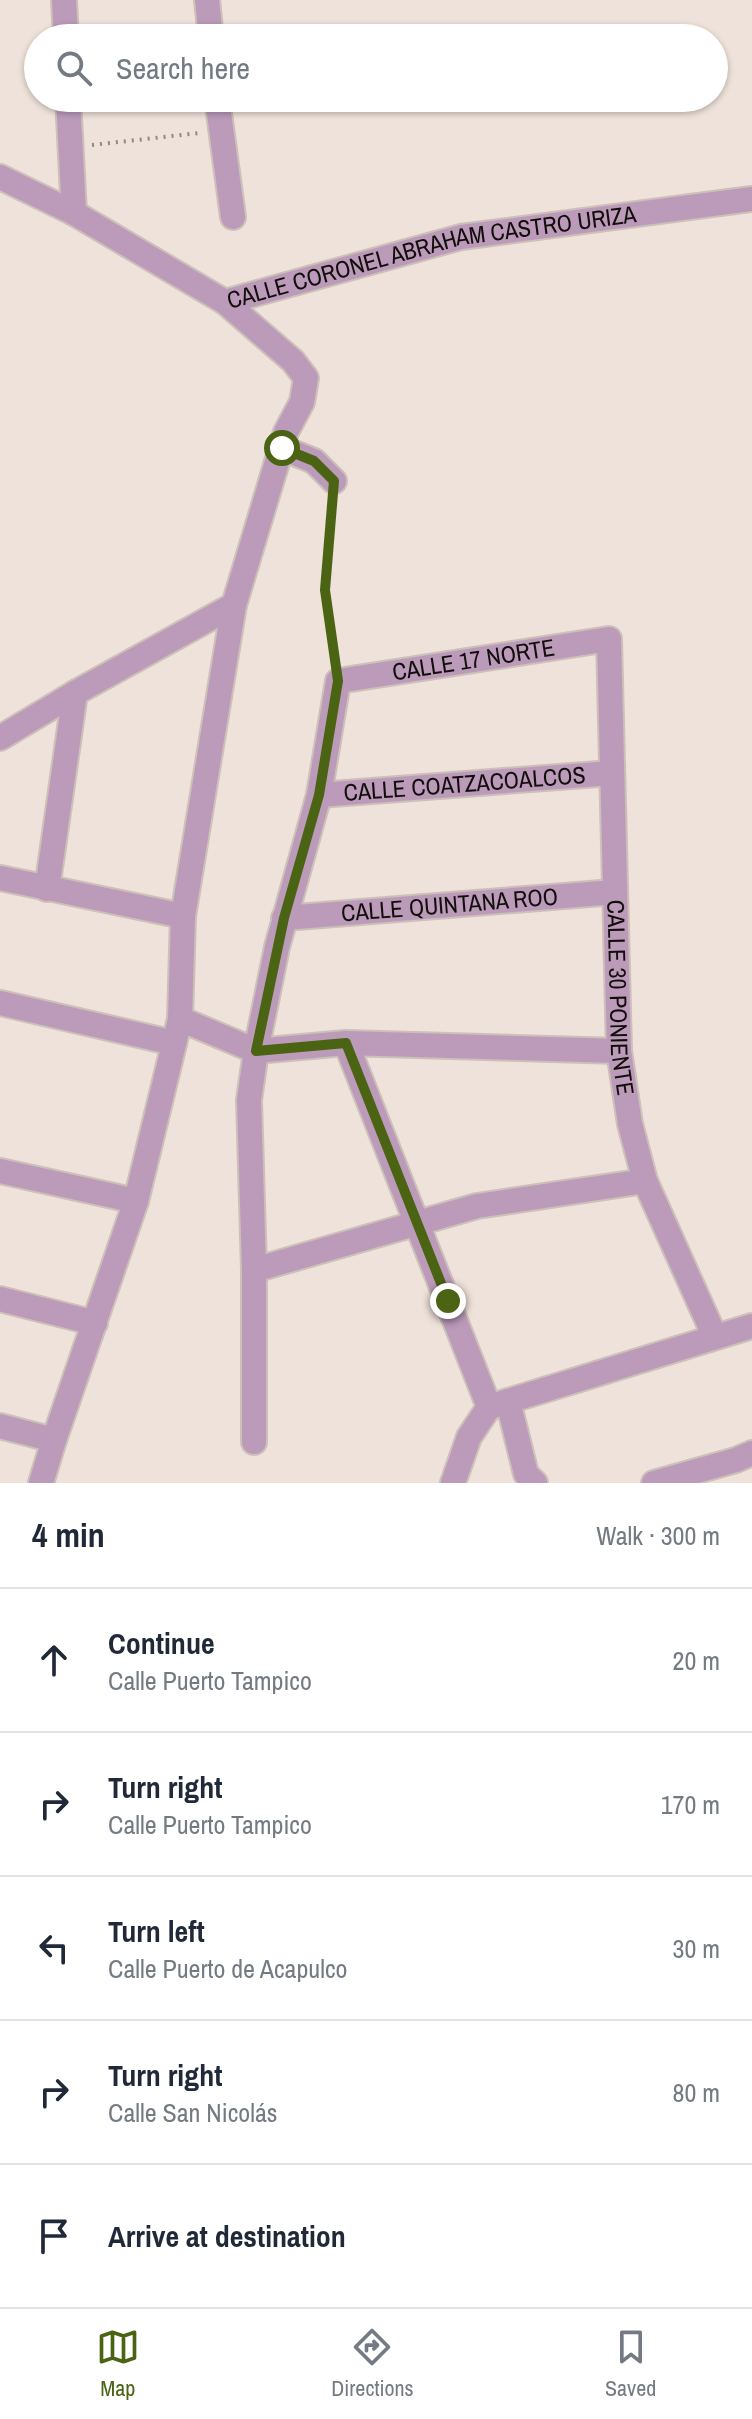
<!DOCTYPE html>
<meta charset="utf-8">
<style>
:root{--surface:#fff;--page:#f6f6f7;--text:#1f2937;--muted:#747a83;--line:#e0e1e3;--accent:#4b6414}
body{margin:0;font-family:"Archivo Narrow",sans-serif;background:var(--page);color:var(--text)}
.stop{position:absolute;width:24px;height:24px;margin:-18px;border:6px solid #4b6414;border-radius:50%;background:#fff}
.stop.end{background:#4b6414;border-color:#fff;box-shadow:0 2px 8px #0008}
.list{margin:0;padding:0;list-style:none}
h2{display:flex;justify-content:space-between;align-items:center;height:104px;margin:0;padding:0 32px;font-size:34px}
h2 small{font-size:26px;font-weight:400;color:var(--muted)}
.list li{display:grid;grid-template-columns:52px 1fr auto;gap:24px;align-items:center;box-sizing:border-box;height:144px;padding:0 32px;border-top:2px solid var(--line)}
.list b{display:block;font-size:30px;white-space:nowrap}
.list p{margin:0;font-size:26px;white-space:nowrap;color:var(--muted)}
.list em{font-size:26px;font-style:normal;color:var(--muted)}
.icon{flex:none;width:44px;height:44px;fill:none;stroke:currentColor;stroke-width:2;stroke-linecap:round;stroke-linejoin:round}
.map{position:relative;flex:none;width:752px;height:1483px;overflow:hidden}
.search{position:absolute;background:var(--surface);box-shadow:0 2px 6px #0004;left:24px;right:24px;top:24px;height:88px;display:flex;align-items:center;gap:20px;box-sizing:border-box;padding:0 28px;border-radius:44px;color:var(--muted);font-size:30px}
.sheet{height:824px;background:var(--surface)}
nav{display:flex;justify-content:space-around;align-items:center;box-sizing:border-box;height:112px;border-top:2px solid var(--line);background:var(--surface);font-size:22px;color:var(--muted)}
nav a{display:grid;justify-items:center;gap:4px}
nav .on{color:var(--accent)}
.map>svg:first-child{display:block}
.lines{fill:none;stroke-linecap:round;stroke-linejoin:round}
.minor-casing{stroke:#ccc0b9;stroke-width:28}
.path{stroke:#918882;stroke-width:4;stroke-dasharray:2 6;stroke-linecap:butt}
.minor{stroke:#bc9bba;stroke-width:24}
.route{stroke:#4b6414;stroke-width:10}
.labels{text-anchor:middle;stroke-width:7;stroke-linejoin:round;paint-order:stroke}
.street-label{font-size:24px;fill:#120e0c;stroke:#fff}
</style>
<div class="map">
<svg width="752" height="1483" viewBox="0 0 752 1483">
<rect width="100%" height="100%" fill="#efe2da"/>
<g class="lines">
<g class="minor-casing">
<g id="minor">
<path d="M64,0L66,38"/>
<path d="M207,0L211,38"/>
<path d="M68,98L74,213"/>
<path d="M217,98L233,217"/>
<path d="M0,177L74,213L225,302L293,361L306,378L302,402L286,432L234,605L183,916L180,1019L136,1201L54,1440L41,1483"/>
<path id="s1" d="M225,302L461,237L752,199"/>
<path d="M282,448L314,461L334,481"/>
<path d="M0,738L75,693L234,605"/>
<path id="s2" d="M319,795L612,773"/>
<path d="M0,878L183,916"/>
<path d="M47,889L75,693"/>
<path id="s3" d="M284,918L615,892"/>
<path d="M0,1003L174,1043"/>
<path d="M180,1019L256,1051L346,1043L619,1051"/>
<path d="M346,1043L489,1407"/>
<path d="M0,1171L136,1201"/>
<path d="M254,1270L477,1206L645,1181"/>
<path d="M0,1299L95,1323"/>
<path d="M508,1401L526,1474L535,1483"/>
<path d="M489,1407L752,1326"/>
<path d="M0,1426L54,1440"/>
<path id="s4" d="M254,1442V1270L249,1100L256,1051L277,947L319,795L338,681L609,639L619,1051L630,1124L645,1181L715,1337"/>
<path d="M453,1483L469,1437L489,1407"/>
<path d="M654,1483L736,1460L752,1453"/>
</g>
</g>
<path class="path" d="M92,145L199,133
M333,501L325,590L335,659"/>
<use href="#minor" class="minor"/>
</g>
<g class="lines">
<path class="route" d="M282,448L314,461L334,481L325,590L338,681L319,795L284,918L256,1051L346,1043L448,1301"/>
</g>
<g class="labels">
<g class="street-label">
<text dy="8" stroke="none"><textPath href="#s1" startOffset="212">CALLE CORONEL ABRAHAM CASTRO URIZA</textPath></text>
<text dy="8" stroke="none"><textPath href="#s4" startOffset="908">CALLE 17 NORTE</textPath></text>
<text dy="8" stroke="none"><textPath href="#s2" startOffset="146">CALLE COATZACOALCOS</textPath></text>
<text dy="8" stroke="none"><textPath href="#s3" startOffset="166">CALLE QUINTANA ROO</textPath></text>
<text dy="8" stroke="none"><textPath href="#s4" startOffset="1404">CALLE 30 PONIENTE</textPath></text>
</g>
</g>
</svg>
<div class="stop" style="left:282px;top:448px"></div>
<div class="stop end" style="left:448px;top:1301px"></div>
<div class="search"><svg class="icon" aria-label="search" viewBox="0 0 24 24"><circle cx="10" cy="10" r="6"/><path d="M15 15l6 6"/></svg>Search here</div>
</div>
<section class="sheet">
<h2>4 min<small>Walk · 300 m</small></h2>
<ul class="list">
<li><svg class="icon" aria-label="ahead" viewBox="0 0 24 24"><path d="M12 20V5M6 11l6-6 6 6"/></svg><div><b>Continue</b><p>Calle Puerto Tampico</p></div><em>20 m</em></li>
<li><svg class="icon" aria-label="right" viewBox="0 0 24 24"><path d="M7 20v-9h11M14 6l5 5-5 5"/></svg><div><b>Turn right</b><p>Calle Puerto Tampico</p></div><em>170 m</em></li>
<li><svg class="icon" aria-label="left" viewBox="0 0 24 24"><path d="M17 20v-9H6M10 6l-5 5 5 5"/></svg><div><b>Turn left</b><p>Calle Puerto de Acapulco</p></div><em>30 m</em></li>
<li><svg class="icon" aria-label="right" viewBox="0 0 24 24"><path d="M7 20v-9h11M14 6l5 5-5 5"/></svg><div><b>Turn right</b><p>Calle San Nicolás</p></div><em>80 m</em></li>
<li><svg class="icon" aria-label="arrive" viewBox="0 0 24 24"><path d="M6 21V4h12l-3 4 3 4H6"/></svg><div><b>Arrive at destination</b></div></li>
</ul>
</section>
<nav>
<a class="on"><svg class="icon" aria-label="map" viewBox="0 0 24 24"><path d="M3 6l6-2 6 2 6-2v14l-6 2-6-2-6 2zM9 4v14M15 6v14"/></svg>Map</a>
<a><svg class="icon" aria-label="directions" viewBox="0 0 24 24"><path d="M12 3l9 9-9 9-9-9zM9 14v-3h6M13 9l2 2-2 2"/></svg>Directions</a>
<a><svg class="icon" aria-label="saved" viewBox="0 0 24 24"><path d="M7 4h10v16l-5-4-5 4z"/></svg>Saved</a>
</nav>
